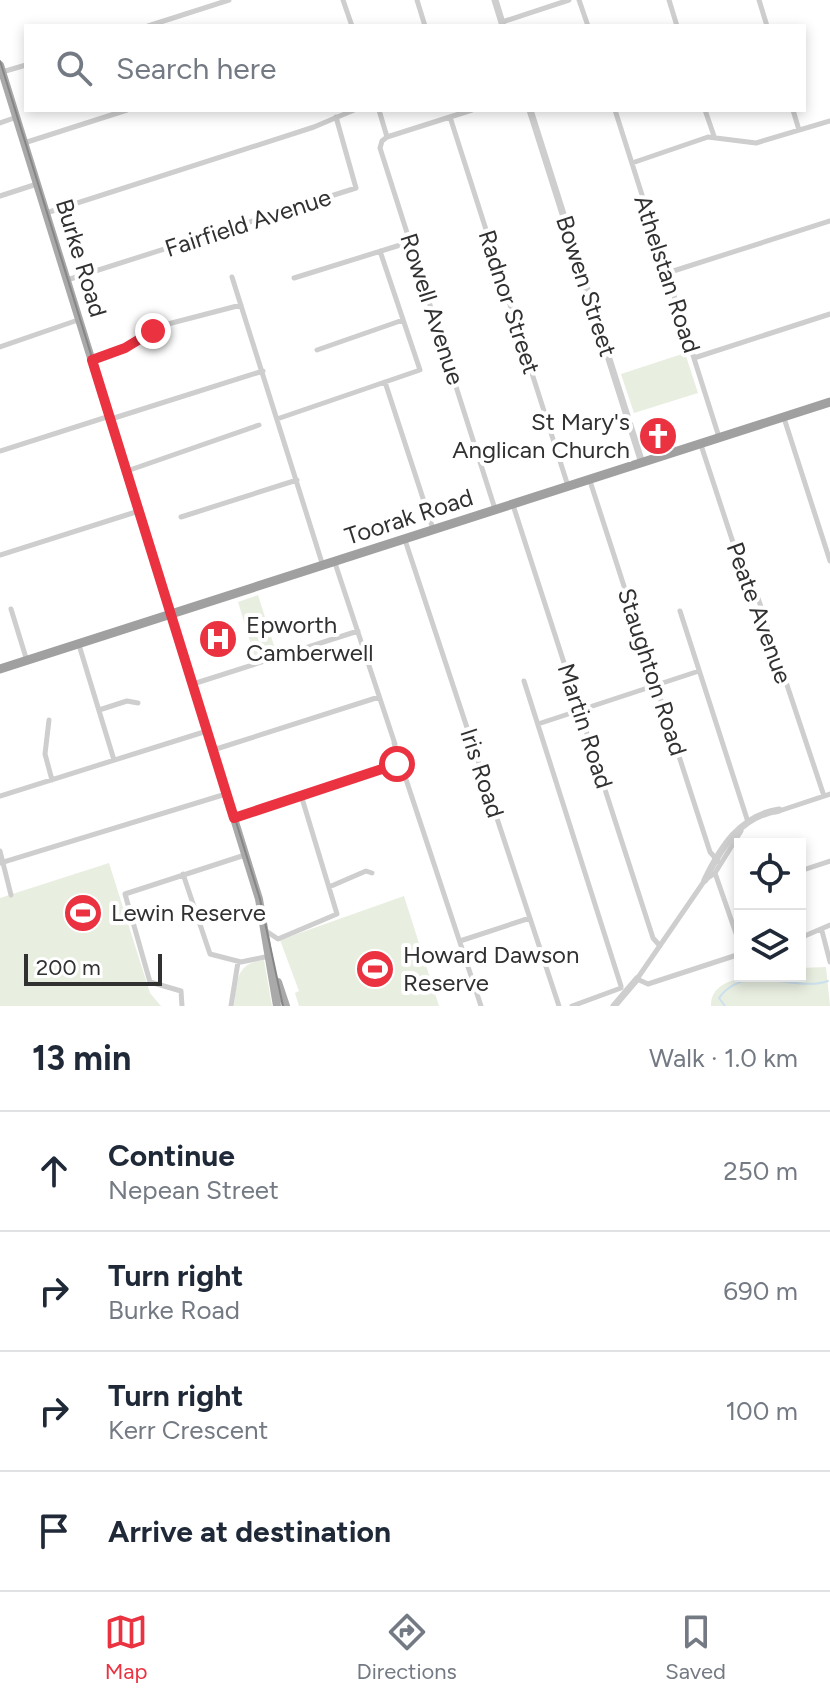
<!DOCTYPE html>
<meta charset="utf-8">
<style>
:root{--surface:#fff;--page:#f6f6f7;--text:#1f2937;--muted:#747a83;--line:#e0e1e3;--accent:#ea3241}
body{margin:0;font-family:Figtree,sans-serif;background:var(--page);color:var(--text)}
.controls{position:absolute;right:24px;bottom:24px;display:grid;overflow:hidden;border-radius:0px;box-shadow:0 4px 12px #0003}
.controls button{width:72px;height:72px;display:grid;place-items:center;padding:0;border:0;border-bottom:2px solid var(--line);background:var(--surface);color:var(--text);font:40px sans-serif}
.scale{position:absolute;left:24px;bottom:20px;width:138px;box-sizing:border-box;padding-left:8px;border:4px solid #313131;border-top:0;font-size:22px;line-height:28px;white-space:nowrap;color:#313131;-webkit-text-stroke:6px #fff;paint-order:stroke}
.stop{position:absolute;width:24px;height:24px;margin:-18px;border:6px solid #ea3241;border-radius:50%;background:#fff}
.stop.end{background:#ea3241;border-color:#fff;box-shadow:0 2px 8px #0008}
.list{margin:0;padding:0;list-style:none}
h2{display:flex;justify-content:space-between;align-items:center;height:104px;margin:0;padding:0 32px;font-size:34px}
h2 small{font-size:26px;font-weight:400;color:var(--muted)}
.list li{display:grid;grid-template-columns:52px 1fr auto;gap:24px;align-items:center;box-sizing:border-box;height:120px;padding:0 32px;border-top:2px solid var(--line)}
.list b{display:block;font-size:30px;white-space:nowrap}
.list p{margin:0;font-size:26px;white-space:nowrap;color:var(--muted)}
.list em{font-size:26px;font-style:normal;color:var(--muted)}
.icon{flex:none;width:44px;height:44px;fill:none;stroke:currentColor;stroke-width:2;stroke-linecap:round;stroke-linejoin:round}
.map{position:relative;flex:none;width:830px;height:1006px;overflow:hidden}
.search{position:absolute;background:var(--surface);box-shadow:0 4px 12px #0003;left:24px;right:24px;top:24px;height:88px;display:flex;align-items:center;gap:20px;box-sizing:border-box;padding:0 28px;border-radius:0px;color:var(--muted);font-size:30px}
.sheet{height:584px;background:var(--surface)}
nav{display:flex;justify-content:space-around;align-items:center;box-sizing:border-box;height:112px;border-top:2px solid var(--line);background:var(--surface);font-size:22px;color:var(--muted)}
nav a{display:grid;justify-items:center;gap:4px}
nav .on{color:var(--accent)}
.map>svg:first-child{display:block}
.green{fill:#e8eee0}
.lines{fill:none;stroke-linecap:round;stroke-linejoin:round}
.stream{stroke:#cce1ee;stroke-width:2}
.minor{stroke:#cecece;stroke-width:5}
.tertiary{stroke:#cecece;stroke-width:7}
.primary{stroke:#a9a9a9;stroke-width:8}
.trunk{stroke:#a0a0a0;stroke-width:9}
.tram{stroke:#868686;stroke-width:2}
.route{stroke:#ea3241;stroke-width:10}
.labels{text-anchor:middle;stroke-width:8;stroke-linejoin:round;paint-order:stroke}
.street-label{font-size:24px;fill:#313131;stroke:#fff}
.poi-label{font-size:24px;fill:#313131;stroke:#fff;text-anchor:start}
</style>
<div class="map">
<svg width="830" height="1006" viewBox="0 0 830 1006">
<rect width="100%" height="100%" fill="#fff"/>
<path class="green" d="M685,353L698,393L634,413L621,374Z
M258,595L276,652L255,658L238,602Z
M109,863L150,993L161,1006H0V898Z
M404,896L439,1006H299L295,993L299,991L280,940Z
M264,960L272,1006H234C237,982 235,963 264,960Z
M826,967L830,1006H711C710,970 776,976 800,976V968Z"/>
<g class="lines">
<path class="stream" d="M725,1006L719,998C745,961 795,993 828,981"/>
<path class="minor" d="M343,0L352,26
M417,0L425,26
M579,0L588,26
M669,0L677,26
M759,0L767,26
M502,22L569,0
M148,26L229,0
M2,72L26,65
M379,110L387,137L382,141L380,148L495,509
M615,110L719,437
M705,110L714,136
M793,110L799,130
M450,117L568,486
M0,123L17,117
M387,137L472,110
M24,143L127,110
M632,163L708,137L756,143L830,121
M0,196L37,184
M46,213L314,127L354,110
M667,273L830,221
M232,277L323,566
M294,278L410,242
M67,280L356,188L336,117
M0,347L78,320
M317,350L403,320
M694,358L830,314
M92,360L125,348L164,325L241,305
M385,382L433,529
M784,418L830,561
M111,419L263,371
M277,419L420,370L380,251
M701,445L745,579L757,595L824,796
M0,451L110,416
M127,471L259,425
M590,481L710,852L719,862
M513,505L653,938L660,946
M181,517L297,480
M405,540L559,1006
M0,555L139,511
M335,563L395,744
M11,609L27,661
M680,611L748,822
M79,645L114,760
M524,681L621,986
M193,684L358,631
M99,710L127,701L138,703
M49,720L45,754L52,780
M538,724L699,671
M394,743L481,1006
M213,750L379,697
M0,796L207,731
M776,812L830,794
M234,818L402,762
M0,851L11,895
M0,863L226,794
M800,871L830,861
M715,873L740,945
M183,874L210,954L241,962L270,956
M329,887L366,871L372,873
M266,931L278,939L337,914L301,795
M822,931L830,962
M800,938L830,925
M460,941L530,918
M740,954L648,984L637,979L705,880L715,873L741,831
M182,1006L181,991L150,982L125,894L245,855
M231,1006L238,962
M572,1006L621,988"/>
<path class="tertiary" d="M495,0L503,26
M530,110L642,463
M705,880C721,847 740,816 779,810
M614,1006L637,979"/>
<path class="primary" d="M0,65L259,899L277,1006
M278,982L286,1006"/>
<path class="trunk" d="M0,669L830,402"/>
<path class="tram" d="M0,61L260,899L283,1006"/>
</g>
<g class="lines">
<path class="route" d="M153,331L125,348L92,360L234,818L397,764"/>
</g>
<defs>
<g id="church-disc" transform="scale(2)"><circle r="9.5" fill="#ea3241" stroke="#fff"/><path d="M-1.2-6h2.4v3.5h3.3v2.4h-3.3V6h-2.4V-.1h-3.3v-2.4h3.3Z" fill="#fff"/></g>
<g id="hospital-disc" transform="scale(2)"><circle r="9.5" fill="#ea3241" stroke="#fff"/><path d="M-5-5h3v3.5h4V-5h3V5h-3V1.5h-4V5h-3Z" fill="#fff"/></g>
<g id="stadium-disc" transform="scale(2)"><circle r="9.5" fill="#ea3241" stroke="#fff"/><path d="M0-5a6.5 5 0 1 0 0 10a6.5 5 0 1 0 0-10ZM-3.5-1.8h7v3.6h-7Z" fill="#fff"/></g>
</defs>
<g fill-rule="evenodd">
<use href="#church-disc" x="658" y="436"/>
<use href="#hospital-disc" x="218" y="639"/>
<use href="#stadium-disc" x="83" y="913"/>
<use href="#stadium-disc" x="375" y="969"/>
</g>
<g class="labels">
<g class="street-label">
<text transform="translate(248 223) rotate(-18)" y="8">Fairfield Avenue</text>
<text transform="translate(81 258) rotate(73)" y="8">Burke Road</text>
<text transform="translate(667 274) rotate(72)" y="8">Athelstan Road</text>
<text transform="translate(586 286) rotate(72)" y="8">Bowen Street</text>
<text transform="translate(509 302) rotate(72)" y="8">Radnor Street</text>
<text transform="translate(432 309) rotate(72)" y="8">Rowell Avenue</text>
<text transform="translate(409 517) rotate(-18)" y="8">Toorak Road</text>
<text transform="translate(759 613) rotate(70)" y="8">Peate Avenue</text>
<text transform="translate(652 672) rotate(72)" y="8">Staughton Road</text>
<text transform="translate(585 726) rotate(72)" y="8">Martin Road</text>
<text transform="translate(482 773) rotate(72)" y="8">Iris Road</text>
</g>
<g class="poi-label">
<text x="630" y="430" text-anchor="end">St Mary's<tspan x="630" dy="28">Anglican Church</tspan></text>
<text x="246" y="633">Epworth<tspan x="246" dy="28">Camberwell</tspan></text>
<text x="111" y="921">Lewin Reserve</text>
<text x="403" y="963">Howard Dawson<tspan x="403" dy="28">Reserve</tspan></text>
</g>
</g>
</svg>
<div class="controls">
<button><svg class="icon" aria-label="locate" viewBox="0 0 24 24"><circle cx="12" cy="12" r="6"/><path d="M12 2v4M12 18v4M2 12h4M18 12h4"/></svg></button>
<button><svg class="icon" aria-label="layers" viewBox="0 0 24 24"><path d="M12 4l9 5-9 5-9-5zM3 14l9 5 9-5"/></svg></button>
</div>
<div class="scale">200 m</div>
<div class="stop" style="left:397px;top:764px"></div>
<div class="stop end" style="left:153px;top:331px"></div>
<div class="search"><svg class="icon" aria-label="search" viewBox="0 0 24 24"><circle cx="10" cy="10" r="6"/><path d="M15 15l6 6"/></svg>Search here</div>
</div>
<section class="sheet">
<h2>13 min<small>Walk · 1.0 km</small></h2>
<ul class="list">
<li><svg class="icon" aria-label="ahead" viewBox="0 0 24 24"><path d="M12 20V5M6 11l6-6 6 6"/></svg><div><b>Continue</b><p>Nepean Street</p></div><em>250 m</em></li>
<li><svg class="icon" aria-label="right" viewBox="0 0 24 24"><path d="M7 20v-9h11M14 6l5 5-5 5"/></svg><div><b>Turn right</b><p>Burke Road</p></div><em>690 m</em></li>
<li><svg class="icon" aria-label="right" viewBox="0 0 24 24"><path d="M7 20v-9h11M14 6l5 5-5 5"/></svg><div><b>Turn right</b><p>Kerr Crescent</p></div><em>100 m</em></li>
<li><svg class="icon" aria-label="arrive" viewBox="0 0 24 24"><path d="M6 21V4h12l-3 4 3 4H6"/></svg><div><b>Arrive at destination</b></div></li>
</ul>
</section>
<nav>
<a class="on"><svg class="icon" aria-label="map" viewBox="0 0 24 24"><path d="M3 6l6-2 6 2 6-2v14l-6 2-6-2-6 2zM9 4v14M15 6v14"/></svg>Map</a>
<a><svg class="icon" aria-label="directions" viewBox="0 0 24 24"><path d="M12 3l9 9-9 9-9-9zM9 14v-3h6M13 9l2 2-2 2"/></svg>Directions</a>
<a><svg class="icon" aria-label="saved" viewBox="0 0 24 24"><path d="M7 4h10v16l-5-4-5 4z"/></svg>Saved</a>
</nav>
